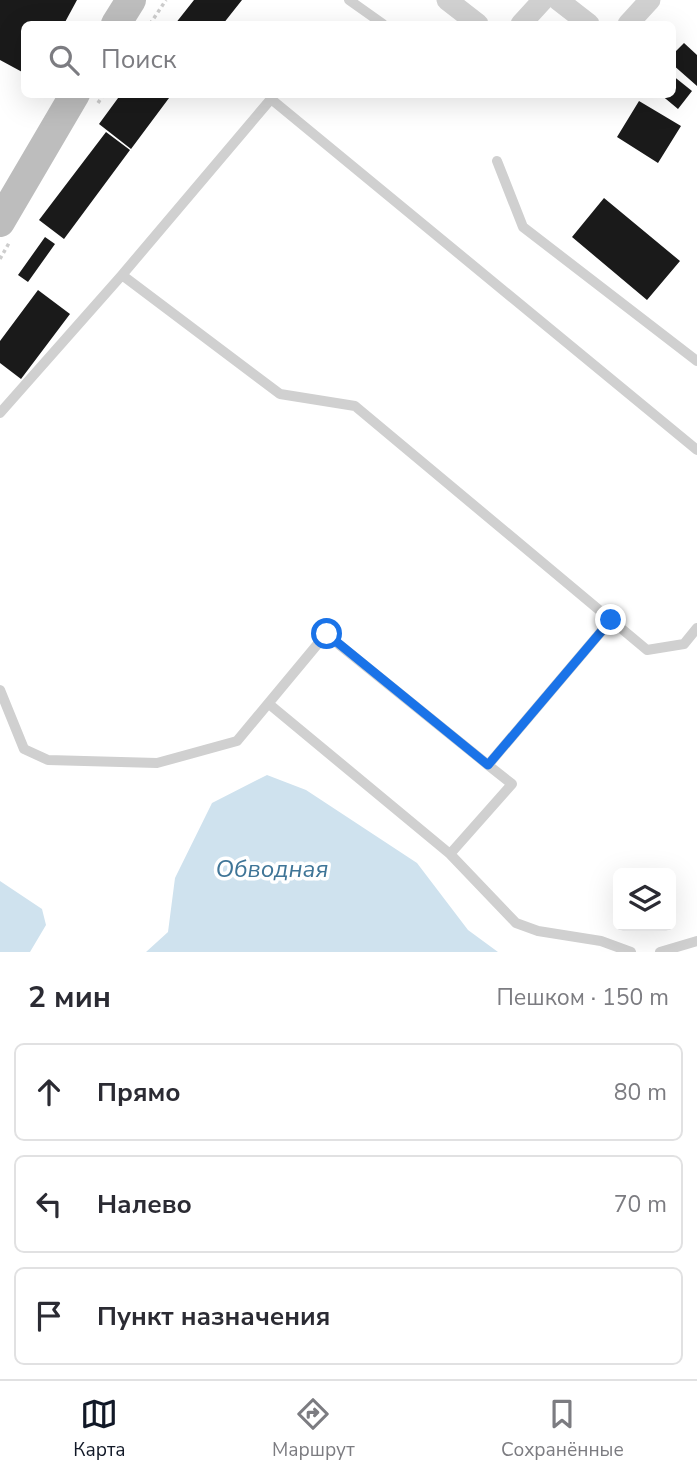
<!DOCTYPE html>
<html lang="ru">
<meta charset="utf-8">
<style>
:root{--surface:#fff;--page:#f2f2f3;--text:#2b2b33;--muted:#7c7c81;--line:#e1e1e2;--accent:#111827}
body{margin:0;font-family:"Nunito Sans",sans-serif;background:var(--page);color:var(--text)}
.controls{position:absolute;right:21px;bottom:21px;display:grid;overflow:hidden;border-radius:10px;box-shadow:0 7px 28px #0002}
.controls button{width:63px;height:63px;display:grid;place-items:center;padding:0;border:0;border-bottom:2px solid var(--line);background:var(--surface);color:var(--text);font:35px sans-serif}
.stop{position:absolute;width:21px;height:21px;margin:-16px;border:5px solid #1a73e8;border-radius:50%;background:#fff}
.stop.end{background:#1a73e8;border-color:#fff;box-shadow:0 2px 7px #0008}
.list{margin:0;padding:0;list-style:none}
h2{display:flex;justify-content:space-between;align-items:center;height:91px;margin:0;padding:0 28px;font-size:30px}
h2 small{font-size:23px;font-weight:400;color:var(--muted)}
.list li{display:grid;grid-template-columns:46px 1fr auto;gap:21px;align-items:center;box-sizing:border-box;height:98px;margin:0 14px 14px;padding:0 14px;border:2px solid var(--line);border-radius:10px}
.list b{display:block;font-size:26px;white-space:nowrap}
.list em{font-size:23px;font-style:normal;color:var(--muted)}
.icon{flex:none;width:38px;height:38px;fill:none;stroke:currentColor;stroke-width:2;stroke-linecap:round;stroke-linejoin:round}
.map{position:relative;flex:none;width:697px;height:952px;overflow:hidden}
.search{position:absolute;background:var(--surface);box-shadow:0 7px 28px #0002;left:21px;right:21px;top:21px;height:77px;display:flex;align-items:center;gap:18px;box-sizing:border-box;padding:0 24px;border-radius:10px;color:var(--muted);font-size:26px}
.sheet{height:427px;background:var(--surface)}
nav{display:flex;justify-content:space-around;align-items:center;box-sizing:border-box;height:98px;border-top:2px solid var(--line);background:var(--surface);font-size:19px;color:var(--muted)}
nav a{display:grid;justify-items:center;gap:4px}
nav .on{color:var(--accent)}
.map>svg:first-child{display:block}
.water{fill:#cfe2ee}
.building{fill:#1a1a1a}
.lines{fill:none;stroke-linecap:round;stroke-linejoin:round}
.path{stroke:#cdcdcd;stroke-width:3.5;stroke-dasharray:3.5 3.5;stroke-linecap:butt}
.lane{stroke:#d0d0d0;stroke-width:10}
.street{stroke:#d0d0d0;stroke-width:21}
.secondary{stroke:#bdbdbd;stroke-width:30}
.route{stroke:#1a73e8;stroke-width:9}
.labels{text-anchor:middle;stroke-width:7;stroke-linejoin:round;paint-order:stroke}
.water-label{font-size:24px;font-style:italic;fill:#3f7597;stroke:#fff}
</style>
<div class="map">
<svg width="697" height="952" viewBox="0 0 697 952">
<rect width="100%" height="100%" fill="#fff"/>
<path class="water" d="M267,775L306,790L417,863L468,930L498,952H146L168,932L175,878L212,803Z
M0,881L42,909L46,925L30,952H0Z"/>
<path class="building" d="M0,0H77L64,24H24V73L0,60Z
M194,0H242L223,24H175Z
M684,43L697,55V86L672,64V55Z
M672,75L692,91L678,109L660,94H672Z
M121,94H172L131,149L99,124Z
M639,101L681,126L658,163L617,137Z
M106,132L130,150L64,239L39,220Z
M604,198L680,261L647,300L572,237Z
M45,237L55,244L28,282L18,275Z
M38,290L70,314L21,379L0,363V341Z"/>
<g class="lines">
<path class="path" d="M150,24L166,0
M98,103L104,94
M0,259L9,243"/>
<path class="lane" d="M349,0L383,24
M497,161L523,227L697,361
M122,275L271,99L697,450
M0,413L122,275L280,394L355,406L647,650L684,644L697,628
M0,690L24,749L48,760L157,763L237,741L326,634L488,765L611,620
M269,704L450,854L512,784L488,765
M450,854L516,923L538,931L601,941L631,952
M660,952L697,941"/>
<path class="street" d="M447,0L478,24
M558,0L589,24
M521,24L543,0
M628,24L650,0"/>
<path class="secondary" d="M116,24L131,0
M0,222L75,94"/>
</g>
<g class="lines">
<path class="route" d="M327,634L488,765L611,620"/>
</g>
<g class="labels">
<g class="water-label">
<text x="272" y="877">Обводная</text>
</g>
</g>
</svg>
<div class="controls">
<button><svg class="icon" aria-label="layers" viewBox="0 0 24 24"><path d="M12 4l9 5-9 5-9-5zM3 14l9 5 9-5"/></svg></button>
</div>
<div class="stop" style="left:327px;top:634px"></div>
<div class="stop end" style="left:611px;top:620px"></div>
<div class="search"><svg class="icon" aria-label="search" viewBox="0 0 24 24"><circle cx="10" cy="10" r="6"/><path d="M15 15l6 6"/></svg>Поиск</div>
</div>
<section class="sheet">
<h2>2 мин<small>Пешком · 150 m</small></h2>
<ul class="list">
<li><svg class="icon" aria-label="ahead" viewBox="0 0 24 24"><path d="M12 20V5M6 11l6-6 6 6"/></svg><div><b>Прямо</b></div><em>80 m</em></li>
<li><svg class="icon" aria-label="left" viewBox="0 0 24 24"><path d="M17 20v-9H6M10 6l-5 5 5 5"/></svg><div><b>Налево</b></div><em>70 m</em></li>
<li><svg class="icon" aria-label="arrive" viewBox="0 0 24 24"><path d="M6 21V4h12l-3 4 3 4H6"/></svg><div><b>Пункт назначения</b></div></li>
</ul>
</section>
<nav>
<a class="on"><svg class="icon" aria-label="map" viewBox="0 0 24 24"><path d="M3 6l6-2 6 2 6-2v14l-6 2-6-2-6 2zM9 4v14M15 6v14"/></svg>Карта</a>
<a><svg class="icon" aria-label="directions" viewBox="0 0 24 24"><path d="M12 3l9 9-9 9-9-9zM9 14v-3h6M13 9l2 2-2 2"/></svg>Маршрут</a>
<a><svg class="icon" aria-label="saved" viewBox="0 0 24 24"><path d="M7 4h10v16l-5-4-5 4z"/></svg>Сохранённые</a>
</nav>
